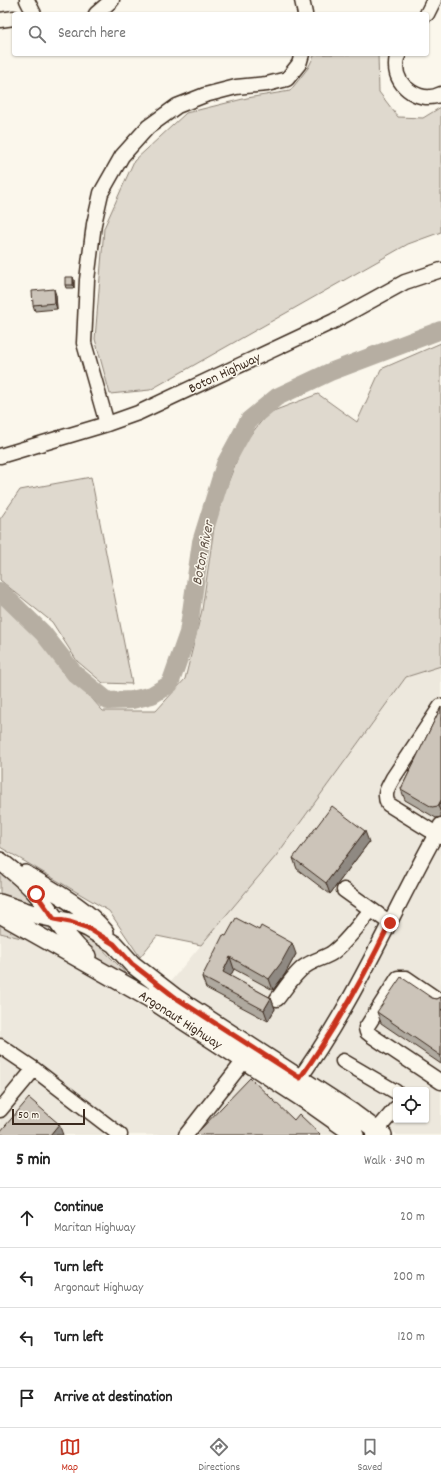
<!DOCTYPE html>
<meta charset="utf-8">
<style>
:root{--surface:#fff;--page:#f2f2f2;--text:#222;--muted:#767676;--line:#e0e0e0;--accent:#c8321e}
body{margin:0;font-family:Dekko,sans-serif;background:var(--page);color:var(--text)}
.controls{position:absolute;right:12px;bottom:12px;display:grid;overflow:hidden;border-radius:4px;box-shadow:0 1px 3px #0004}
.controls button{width:36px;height:36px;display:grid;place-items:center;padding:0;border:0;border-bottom:1px solid var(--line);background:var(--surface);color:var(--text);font:20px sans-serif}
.scale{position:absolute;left:12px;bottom:10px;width:73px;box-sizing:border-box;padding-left:4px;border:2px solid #3b2a1e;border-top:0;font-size:11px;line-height:14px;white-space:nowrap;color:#3b2a1e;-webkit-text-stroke:3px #fbf7ec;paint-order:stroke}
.stop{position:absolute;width:12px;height:12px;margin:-9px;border:3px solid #c8321e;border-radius:50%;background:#fff}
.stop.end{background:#c8321e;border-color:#fff;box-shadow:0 1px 4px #0008}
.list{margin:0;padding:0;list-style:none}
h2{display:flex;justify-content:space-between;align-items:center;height:52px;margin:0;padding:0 16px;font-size:17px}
h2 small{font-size:13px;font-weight:400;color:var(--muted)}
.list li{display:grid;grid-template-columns:26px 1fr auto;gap:12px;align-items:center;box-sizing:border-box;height:60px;padding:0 16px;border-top:1px solid var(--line)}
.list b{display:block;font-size:15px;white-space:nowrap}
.list p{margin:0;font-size:13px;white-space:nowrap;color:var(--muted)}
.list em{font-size:13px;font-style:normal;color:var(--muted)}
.icon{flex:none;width:22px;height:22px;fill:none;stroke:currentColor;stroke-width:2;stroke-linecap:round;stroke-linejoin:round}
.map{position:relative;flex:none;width:441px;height:1135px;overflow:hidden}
.search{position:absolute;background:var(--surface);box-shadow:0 1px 3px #0004;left:12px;right:12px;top:12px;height:44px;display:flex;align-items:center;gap:10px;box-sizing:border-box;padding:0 14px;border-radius:4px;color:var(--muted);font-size:15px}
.sheet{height:292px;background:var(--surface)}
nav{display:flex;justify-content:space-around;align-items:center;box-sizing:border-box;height:56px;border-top:1px solid var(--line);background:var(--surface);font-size:11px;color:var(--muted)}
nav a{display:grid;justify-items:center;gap:2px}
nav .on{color:var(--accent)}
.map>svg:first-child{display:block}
.built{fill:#ede8dd;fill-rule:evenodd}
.green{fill:#dfd9ce;stroke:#8d8276}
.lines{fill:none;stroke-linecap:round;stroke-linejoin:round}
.river{stroke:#b6aea2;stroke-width:18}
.minor-casing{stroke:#3b2a1e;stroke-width:17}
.major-casing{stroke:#3b2a1e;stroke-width:20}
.minor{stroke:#fbf7ec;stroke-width:14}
.major{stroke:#fbf7ec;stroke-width:17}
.wall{fill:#afa99f;stroke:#3b2a1e}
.shaded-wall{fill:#8f8982;stroke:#3b2a1e}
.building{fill:#ccc4b9;stroke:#3b2a1e}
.route{stroke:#c8321e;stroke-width:5}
.labels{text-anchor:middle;stroke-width:3;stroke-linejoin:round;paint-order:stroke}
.street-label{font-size:14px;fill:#3b2a1e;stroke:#fbf7ec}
.water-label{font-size:15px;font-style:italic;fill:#605246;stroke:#fbf7ec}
</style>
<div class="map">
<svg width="441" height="1135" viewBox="0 0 441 1135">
<rect width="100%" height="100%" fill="#fbf7ec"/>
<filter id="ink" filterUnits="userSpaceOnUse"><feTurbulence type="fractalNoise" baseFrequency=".025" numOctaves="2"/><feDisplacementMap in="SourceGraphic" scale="8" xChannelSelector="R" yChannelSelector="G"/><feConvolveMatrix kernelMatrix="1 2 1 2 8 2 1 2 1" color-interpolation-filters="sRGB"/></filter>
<g filter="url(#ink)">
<path class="built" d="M441,666V1135H397L387,1126L316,1077L170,982L276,856L406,677ZM396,1090H426V1120H396Z
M0,934L36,942L240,1066L344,1135H0Z"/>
<path class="green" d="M315,54H378L379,92L398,117L423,118L441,107V232L408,244L150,390L110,394L95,339L104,228L134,161L186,113L247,98L290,91L308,68Z
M441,343V666L406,677L276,856L201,945L157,936L140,957L109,911L0,847V601L37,638L103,711H156L185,679L202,610L216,514L243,444L268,413L318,394L357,422L381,369Z
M91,477L132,684L103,683L77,661L52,622L0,580V519L20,490Z
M0,871L14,880L43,913L0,898Z
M50,897L75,914L55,915Z
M0,921L34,941L0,933Z
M25,921L54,927L63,940Z
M64,928C89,934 96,942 113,960C118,965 123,969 126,975L91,955Z"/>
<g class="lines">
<path class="river" d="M0,591L43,633L75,674L108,701L132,700L152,695L170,684L188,633L201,542L225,464L249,420L277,397L330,372L441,330"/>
<g class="minor-casing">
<path id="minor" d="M27,0L34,14
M302,0L305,14
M96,14L112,0
M427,14L434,0
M0,20L14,18
M399,54C396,58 396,61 396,66C396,88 422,104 441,94
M107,424L84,343L87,280L94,224L101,193L122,156L148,127L177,106L205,95L236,87L267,84L287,79L299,64L302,54
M0,456L107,424L138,413L334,321L405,282L441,270
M441,706L393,778C388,787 383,794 388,804L441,837
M344,890L390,923
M277,999C285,989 296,971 307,965C315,960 324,958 332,953C347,942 359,924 371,910
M441,1002L406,978H398L366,1028L367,1032L372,1036L441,1082
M0,1046L34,1069L120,1135
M343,1061L396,1092
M294,1086C354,1005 392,912 441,825
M0,1110L34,1069
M186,1135L250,1053
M373,1135L396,1108"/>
</g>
<g class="major-casing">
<path id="major" d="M0,861C13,871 26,881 37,894C54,915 66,939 87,956
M25,874C53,891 85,907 105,932
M0,903L37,915L79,924L88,928L114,944L132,964L176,998L353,1113L383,1135
M0,914L147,997L314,1106L355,1135"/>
</g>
<use href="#minor" class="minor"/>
<use href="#major" class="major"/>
</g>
<path class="wall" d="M73,277L74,280V288H66L65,285Z
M56,295L57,309L35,311L33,305Z
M441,707V817L436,818L405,800L401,789Z
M369,842L330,894L297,869L293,858Z
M226,936L296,954L285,974L273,990L234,969L230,976L271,998L275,1009L268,1021L206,988L202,977Z
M441,997V1064L381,1023L377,1012L432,998L437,999Z"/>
<path class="shaded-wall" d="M73,277L74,280V288L73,285Z
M54,289L56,295L57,309L55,303Z
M441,800V813L438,806Z
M365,831L369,842L330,894L326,883Z
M292,943L296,954L285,974L273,990L269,979Z
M230,957L234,969L227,983L223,972Z
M271,998L275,1009L268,1021L264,1010Z
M59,1124L63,1135H50Z"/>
<path class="building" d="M65,277H73V285H65Z
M54,289L55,303L33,305L32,291Z
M441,707V800L438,806L432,807L401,789Z
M332,806L365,831L326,883L293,858Z
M236,918L259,930L261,926L292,943L281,963L269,979L230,957L223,972L271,998L264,1010L202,977L223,935L226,936Z
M401,977L432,998L437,999L441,997V1056L377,1012Z
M250,1078L294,1120L299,1114L320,1134L319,1135H199L197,1133Z
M29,1098L59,1124L50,1135H0V1132Z"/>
</g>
<g class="lines" filter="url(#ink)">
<path class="route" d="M36,894L54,919L70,922L88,928L114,944L132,964L176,998L300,1078C334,1030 364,977 390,923"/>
</g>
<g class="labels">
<g class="street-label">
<text transform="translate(224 372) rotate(-25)" y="5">Boton Highway</text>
<text transform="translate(181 1019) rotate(33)" y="5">Argonaut Highway</text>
</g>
<g class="water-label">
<text transform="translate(202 553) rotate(-79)" y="5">Boton River</text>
</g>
</g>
</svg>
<div class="controls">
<button><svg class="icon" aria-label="locate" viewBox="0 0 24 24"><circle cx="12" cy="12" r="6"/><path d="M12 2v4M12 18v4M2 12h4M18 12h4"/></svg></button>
</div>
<div class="scale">50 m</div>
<div class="stop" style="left:36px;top:894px"></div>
<div class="stop end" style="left:390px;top:923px"></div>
<div class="search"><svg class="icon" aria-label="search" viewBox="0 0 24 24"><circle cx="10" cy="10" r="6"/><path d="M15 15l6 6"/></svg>Search here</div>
</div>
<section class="sheet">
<h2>5 min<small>Walk · 340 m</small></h2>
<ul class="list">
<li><svg class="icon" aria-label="ahead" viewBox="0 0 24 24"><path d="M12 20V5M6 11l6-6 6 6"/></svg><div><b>Continue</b><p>Maritan Highway</p></div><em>20 m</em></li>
<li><svg class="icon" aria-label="left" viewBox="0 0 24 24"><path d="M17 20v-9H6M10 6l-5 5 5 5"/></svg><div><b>Turn left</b><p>Argonaut Highway</p></div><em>200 m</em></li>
<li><svg class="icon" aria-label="left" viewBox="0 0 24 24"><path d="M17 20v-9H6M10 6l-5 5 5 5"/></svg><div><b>Turn left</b></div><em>120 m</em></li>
<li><svg class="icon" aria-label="arrive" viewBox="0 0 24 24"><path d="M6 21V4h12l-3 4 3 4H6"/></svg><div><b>Arrive at destination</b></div></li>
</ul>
</section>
<nav>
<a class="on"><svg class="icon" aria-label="map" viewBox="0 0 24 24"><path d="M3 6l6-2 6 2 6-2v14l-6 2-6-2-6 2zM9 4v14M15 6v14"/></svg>Map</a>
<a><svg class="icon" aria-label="directions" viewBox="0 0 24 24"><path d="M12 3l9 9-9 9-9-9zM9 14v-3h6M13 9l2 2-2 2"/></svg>Directions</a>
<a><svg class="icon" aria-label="saved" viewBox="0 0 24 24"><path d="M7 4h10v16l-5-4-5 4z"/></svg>Saved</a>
</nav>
